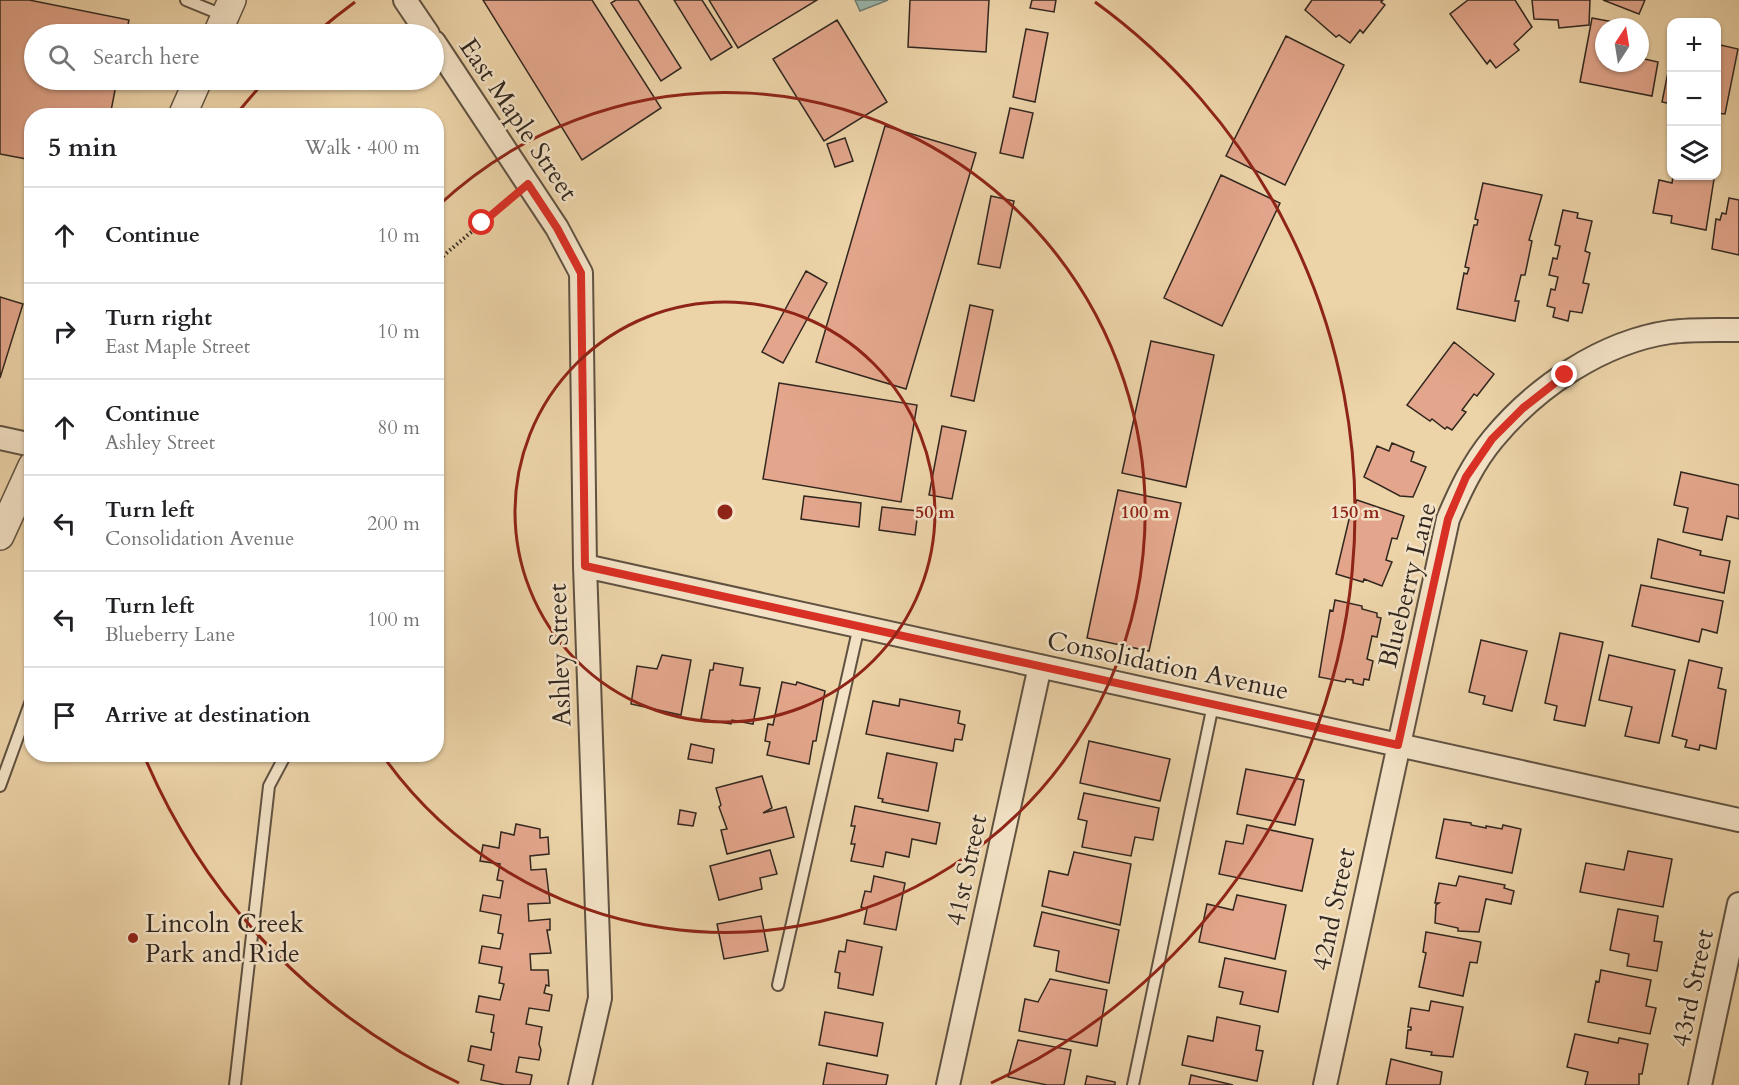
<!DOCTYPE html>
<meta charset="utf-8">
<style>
:root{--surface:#fff;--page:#f2f2f2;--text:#202124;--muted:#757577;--line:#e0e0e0}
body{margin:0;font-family:Cardo,serif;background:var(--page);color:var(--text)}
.controls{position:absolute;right:18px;top:18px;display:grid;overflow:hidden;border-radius:12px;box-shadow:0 2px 4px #0004}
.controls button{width:54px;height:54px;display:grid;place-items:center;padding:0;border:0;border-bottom:2px solid var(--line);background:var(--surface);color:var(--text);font:30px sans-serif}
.compass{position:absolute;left:1595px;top:18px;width:54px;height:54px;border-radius:50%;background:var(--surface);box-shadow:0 2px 4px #0004;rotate:12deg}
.stop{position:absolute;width:18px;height:18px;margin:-14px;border:4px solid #d93025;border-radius:50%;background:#fff}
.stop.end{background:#d93025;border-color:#fff;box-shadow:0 2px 6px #0008}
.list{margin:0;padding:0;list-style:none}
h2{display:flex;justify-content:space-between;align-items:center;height:78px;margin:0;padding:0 24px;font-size:26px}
h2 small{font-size:20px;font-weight:400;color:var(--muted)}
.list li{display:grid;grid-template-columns:39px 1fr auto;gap:18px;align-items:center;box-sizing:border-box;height:96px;padding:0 24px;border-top:2px solid var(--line)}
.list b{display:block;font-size:22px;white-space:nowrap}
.list p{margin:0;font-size:20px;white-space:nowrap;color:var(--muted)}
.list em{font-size:20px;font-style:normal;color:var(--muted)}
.icon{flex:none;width:33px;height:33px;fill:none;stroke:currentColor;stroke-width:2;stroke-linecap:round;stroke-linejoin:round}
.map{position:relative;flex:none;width:1739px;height:1085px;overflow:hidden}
.search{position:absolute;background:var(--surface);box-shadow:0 2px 4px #0004;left:24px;top:24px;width:420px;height:66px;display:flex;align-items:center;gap:15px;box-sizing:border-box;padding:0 21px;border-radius:33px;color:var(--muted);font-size:22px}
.panel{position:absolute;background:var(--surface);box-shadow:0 2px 4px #0004;left:24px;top:108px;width:420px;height:654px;border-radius:24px}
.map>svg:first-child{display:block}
.water{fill:#99b7ac;stroke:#6f7d74;stroke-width:1.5}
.building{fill:#e3a68c;stroke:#31271f;stroke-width:1.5}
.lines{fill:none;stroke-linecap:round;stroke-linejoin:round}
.service-casing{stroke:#605241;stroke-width:14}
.minor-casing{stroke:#605241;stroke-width:26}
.tertiary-casing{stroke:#605241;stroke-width:30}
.path{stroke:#31271f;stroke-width:4;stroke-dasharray:1.5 3;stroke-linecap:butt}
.service{stroke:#f3e2c6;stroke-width:10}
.minor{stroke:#f3e2c6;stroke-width:22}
.tertiary{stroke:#f3e2c6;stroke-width:27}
.route{stroke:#d93025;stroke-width:8}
.ring{fill:none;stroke:#8f2418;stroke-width:3}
.poi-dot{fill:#8f2418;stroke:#f3e2c6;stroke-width:2}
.labels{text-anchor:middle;stroke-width:5;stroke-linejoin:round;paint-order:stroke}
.street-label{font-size:26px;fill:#31271f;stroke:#f3e2c6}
.poi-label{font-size:26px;fill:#31271f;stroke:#f3e2c6;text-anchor:start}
.centre{fill:#8f2418;stroke:#f3e2c6;stroke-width:3}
.ring-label{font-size:18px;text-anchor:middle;font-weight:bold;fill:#8f2418;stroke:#f3e2c6;stroke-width:5;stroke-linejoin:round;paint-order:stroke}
</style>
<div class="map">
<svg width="1739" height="1085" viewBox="0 0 1739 1085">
<rect width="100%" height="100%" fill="#ecd3a8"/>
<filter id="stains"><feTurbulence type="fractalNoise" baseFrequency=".00333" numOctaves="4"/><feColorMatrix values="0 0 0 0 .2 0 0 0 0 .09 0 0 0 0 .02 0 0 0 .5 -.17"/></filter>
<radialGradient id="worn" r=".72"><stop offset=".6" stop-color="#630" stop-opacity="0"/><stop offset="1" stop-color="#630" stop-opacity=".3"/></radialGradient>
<path class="water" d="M855,0H888L860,11Z"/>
<path class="building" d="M0,0H29L129,20L126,34H34V80H117L110,116H32V160L0,154Z
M483,0H592L661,108L582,160Z
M616,0H638L681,68L661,81L611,3Z
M674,0H702L732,47L711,60Z
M709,0H817L738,48Z
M910,0H989L986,52L908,47Z
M1032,0H1056L1054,12L1030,8Z
M1312,0H1383L1381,2L1385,5L1363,33L1360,30L1350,43L1339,35L1336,37L1305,10Z
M1468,0H1515L1532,27L1514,44L1519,50L1496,68L1490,60L1487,64L1450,14Z
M1532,0H1590L1589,25L1559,28L1558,20L1534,19Z
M1603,0H1645L1639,14Z
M1592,18L1635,26L1604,27V63H1640V58L1658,62L1652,96L1580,82Z
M837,20L887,102L824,141L773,59Z
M1026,29L1048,33L1035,102L1013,97Z
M1286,36L1344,65L1285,185L1226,156Z
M1716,44L1738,49L1725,114L1716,113Z
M1670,62L1672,63V104L1662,102Z
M1010,108L1033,113L1023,158L1000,153Z
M885,126L976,153L906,389L816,362Z
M845,138L853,161L835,167L827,144Z
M1221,175L1280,203L1222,326L1164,298Z
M1673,176L1714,179L1706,230L1671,223L1672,216L1653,213L1659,180L1672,183Z
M1483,183L1542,195L1529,240L1532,241L1525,275H1521L1515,301H1519L1515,321L1457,309L1464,273L1467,274L1469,268L1465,267L1474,225H1477L1478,220L1475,219Z
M991,196L1014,201L1000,268L978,264Z
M1729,198L1739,200V255L1712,249L1716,219L1720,220L1722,213L1726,214Z
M1563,210L1578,213L1577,218L1592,221L1585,251L1590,253L1583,283L1589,284L1582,313L1570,311L1568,321L1553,317L1555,308L1547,306L1551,289L1555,290L1558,277L1549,275L1553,258L1557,259L1560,246L1555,245Z
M806,271L827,283L783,363L762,352Z
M0,297L23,304L0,378Z
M970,305L993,310L974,401L951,396Z
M1151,341L1214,355L1186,487L1122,473Z
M1454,342L1494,374L1477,396L1474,394L1462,410L1466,412L1452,430L1447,427L1445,429L1432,419L1430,421L1407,405Z
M779,383L917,405L901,502L763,479Z
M942,426L966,431L952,499L929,495Z
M1392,443L1414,452L1411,461L1426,467L1413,497L1400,496L1364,477L1377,446L1389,451Z
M1681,472L1739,485V519L1727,516L1722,540L1683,532L1688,508L1674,505Z
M1118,490L1181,503L1149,651L1087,638Z
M804,496L861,503L859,527L801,519Z
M1357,500L1404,516L1397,539L1392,538L1386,560L1392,562L1382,586L1364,579L1363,582L1336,574L1351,511Z
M882,507L918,511L915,535L879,530Z
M1658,539L1701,551L1700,555L1730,561L1724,593L1651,578Z
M1641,585L1723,601L1717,633L1702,629L1699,642L1632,626Z
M1335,600L1362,606V609L1377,613V617L1381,618L1377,637L1372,636L1367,659L1373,661L1369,680L1364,679L1363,685L1353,683V680L1346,679L1345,682L1319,677L1330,610L1333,611Z
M1560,633L1603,642L1585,726L1554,720L1557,706L1545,703Z
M1481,640L1527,651L1512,711L1483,704L1485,696L1469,692Z
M662,655L691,660L681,715L631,704L637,666L657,669Z
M1609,655L1675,670L1659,743L1625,736L1632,707L1599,700Z
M1689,660L1722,668L1718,688L1726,690L1716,749L1700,745L1699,750L1685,747L1687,740L1672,736Z
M714,663L743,668L740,685L760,688L753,724L732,720L731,724L701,719L710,670H713Z
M782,682L796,685L797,682L825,691L816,741H813L809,764L767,755L770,742L765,741L768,724L773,725Z
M900,699L960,711L958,723L965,725L962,740L955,739L953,751L866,734L873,701L899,706Z
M1089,741L1170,759L1160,801L1080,783Z
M691,744L714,749L712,763L688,759Z
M887,753L937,763L928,811L882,802L883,799L878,798Z
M1246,769L1304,780L1295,825L1237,814Z
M762,776L772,808L763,813L786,807L794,837L727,854L721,830L727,829L719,807L721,805L716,788Z
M1084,793L1159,808L1153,840L1135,837L1131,856L1082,847L1087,821L1078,819Z
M855,806L940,823L936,844L912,839L909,857L886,852L883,867L851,861L855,844H851L855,826H851Z
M680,810L696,813L693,826L678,824Z
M1444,819L1471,823V825L1486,828V826L1502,829L1503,825L1521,829L1512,873L1436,858Z
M516,824L540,829V838L548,837L549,854L530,856L531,870L546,869L550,903L528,904L529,921L550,919V930H547L551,953L530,954L531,970H548L549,986L546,985L544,993L552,995L549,1011L529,1008L526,1024L542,1027L539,1044L541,1050L539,1060L519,1057L516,1072L532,1075L530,1085H505L481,1080L484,1065L468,1061L471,1046L491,1050L494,1033L491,1032L494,1015L476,1012L479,996L500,1000L504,984L499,983L502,967L479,963L482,946L500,949L503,934L498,933L501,915L480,911L483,895L500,898L503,881L497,880L500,864L480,861L483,845L499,848L501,832L514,835Z
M1247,825L1313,839L1302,891L1219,874L1226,841L1243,844Z
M770,850L777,874L760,878L762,889L719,900L710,866Z
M1628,851L1672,859L1663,907L1580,892L1586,863L1624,870Z
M1074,852L1131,864L1120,925L1042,906L1049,871L1068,875Z
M874,876L905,883L896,930L864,924L867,909L861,907L865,891L871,892Z
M1459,876L1505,885L1504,888L1514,891L1511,904L1486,899L1479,932L1458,931V928L1435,923L1436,905L1439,903H1435L1439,883L1456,886Z
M1237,895L1286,905L1275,959L1199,942L1207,904L1233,910Z
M1618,909L1658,916L1654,941L1662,942L1657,971L1627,966L1629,954L1610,950Z
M1042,912L1119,930L1109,983L1056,971L1059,951L1034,946Z
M761,916L768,951L724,959L717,924Z
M1426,932L1481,942L1477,963L1470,962L1463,996L1419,987L1426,953L1423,952Z
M847,940L882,947L873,995L838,988L840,973L835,972L839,951L845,952Z
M1225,958L1286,971L1278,1012L1240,1004L1243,992L1219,987Z
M1601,970L1651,980L1646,1006L1656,1008L1650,1034L1588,1022L1596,981L1599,982Z
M1050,979L1107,990L1097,1046L1019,1031L1025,999L1038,1002Z
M1431,1001L1463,1007L1453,1057L1431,1055L1432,1052L1406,1048L1408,1030H1411V1027H1408L1411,1008L1429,1011Z
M825,1012L883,1023L877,1056L819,1045Z
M1217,1017L1260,1026L1256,1050L1263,1051L1257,1081L1182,1065L1188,1036L1213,1041Z
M1575,1034L1618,1043L1619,1038L1648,1044L1642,1074H1639V1085H1585L1588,1072L1567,1067Z
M1018,1040L1071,1050L1064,1085H1047L1008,1077Z
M1391,1059L1442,1072L1440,1085H1386Z
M827,1063L888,1075L886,1085H823Z
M1191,1075L1233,1085H1189Z
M1087,1076L1115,1082V1085H1085Z"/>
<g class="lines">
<g class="service-casing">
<path id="service" d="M186,0L225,16
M0,786L32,698
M778,985L859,626
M235,1085L269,786L286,754
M1133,1085L1213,705"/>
</g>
<g class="minor-casing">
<path id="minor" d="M405,0L428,34
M434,42L557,228L581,273L585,566L600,998L580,1085
M0,438L32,445
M585,566L1739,820
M948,1085L1040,666
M1325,1085L1448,519C1460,491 1473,463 1493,439C1536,387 1602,342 1670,332C1692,329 1717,330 1739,330
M1700,1085L1739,904"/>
</g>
<g class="tertiary-casing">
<path id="tertiary" d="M217,34L232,0
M182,116L198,80
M0,536L32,466"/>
</g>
<path class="path" d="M436,262L509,200"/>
<use href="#service" class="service"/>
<use href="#minor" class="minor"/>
<use href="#tertiary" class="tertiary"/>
</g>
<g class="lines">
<path class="route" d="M482,223L528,184L557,228L581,273L585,566L1398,745L1448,519L1466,477L1492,439L1523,408L1565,375"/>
</g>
<g class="ring">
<circle cx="725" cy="512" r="210"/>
<path d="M439 205A420 420 0 1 1 383 756"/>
<path d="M459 1083A630 630 0 0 1 145 758M239 111A630 630 0 0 1 264 82M316 33A630 630 0 0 1 355 2M1095 2A630 630 0 0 1 991 1083"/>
</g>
<circle class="poi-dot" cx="133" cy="938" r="6"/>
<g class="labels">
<g class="street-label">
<text transform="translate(519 119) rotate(56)" y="9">East Maple Street</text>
<text transform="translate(1407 585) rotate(-76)" y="9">Blueberry Lane</text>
<text transform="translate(559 655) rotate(-92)" y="9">Ashley Street</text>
<text transform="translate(1168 665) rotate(12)" y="9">Consolidation Avenue</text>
<text transform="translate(966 870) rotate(-78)" y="9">41st Street</text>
<text transform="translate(1333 909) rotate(-78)" y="9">42nd Street</text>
<text transform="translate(1692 988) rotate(-78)" y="9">43rd Street</text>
</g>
<g class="poi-label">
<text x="145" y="932">Lincoln Creek<tspan x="145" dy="30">Park and Ride</tspan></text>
</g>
</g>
<circle cx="725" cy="512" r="9" class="centre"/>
<g class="ring-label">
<text x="935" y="518">50 m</text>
<text x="1145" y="518">100 m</text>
<text x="1355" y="518">150 m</text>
</g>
<rect width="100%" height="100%" filter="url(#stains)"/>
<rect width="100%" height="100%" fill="url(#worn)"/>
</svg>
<div class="controls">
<button>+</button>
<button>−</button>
<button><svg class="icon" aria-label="layers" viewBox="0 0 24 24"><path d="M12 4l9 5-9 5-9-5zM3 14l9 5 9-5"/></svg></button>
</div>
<svg class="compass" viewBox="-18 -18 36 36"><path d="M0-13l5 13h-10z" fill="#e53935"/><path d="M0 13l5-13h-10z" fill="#757577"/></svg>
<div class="stop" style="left:482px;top:223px"></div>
<div class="stop end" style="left:1565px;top:375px"></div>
<div class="search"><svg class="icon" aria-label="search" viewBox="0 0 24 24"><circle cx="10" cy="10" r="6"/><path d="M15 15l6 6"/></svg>Search here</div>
<section class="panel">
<h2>5 min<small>Walk · 400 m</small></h2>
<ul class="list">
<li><svg class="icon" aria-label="ahead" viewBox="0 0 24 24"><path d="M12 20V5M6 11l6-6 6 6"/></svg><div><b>Continue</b></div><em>10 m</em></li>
<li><svg class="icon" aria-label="right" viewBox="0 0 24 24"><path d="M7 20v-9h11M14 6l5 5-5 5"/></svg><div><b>Turn right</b><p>East Maple Street</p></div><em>10 m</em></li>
<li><svg class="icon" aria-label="ahead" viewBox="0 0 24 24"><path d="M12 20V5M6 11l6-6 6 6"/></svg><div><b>Continue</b><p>Ashley Street</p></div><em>80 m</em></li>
<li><svg class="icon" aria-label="left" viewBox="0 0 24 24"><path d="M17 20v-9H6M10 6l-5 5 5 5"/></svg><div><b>Turn left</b><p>Consolidation Avenue</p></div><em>200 m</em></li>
<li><svg class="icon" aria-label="left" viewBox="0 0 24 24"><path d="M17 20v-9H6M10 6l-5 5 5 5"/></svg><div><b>Turn left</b><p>Blueberry Lane</p></div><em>100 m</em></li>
<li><svg class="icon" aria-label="arrive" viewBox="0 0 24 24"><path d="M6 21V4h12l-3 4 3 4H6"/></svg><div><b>Arrive at destination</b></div></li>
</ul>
</section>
</div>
